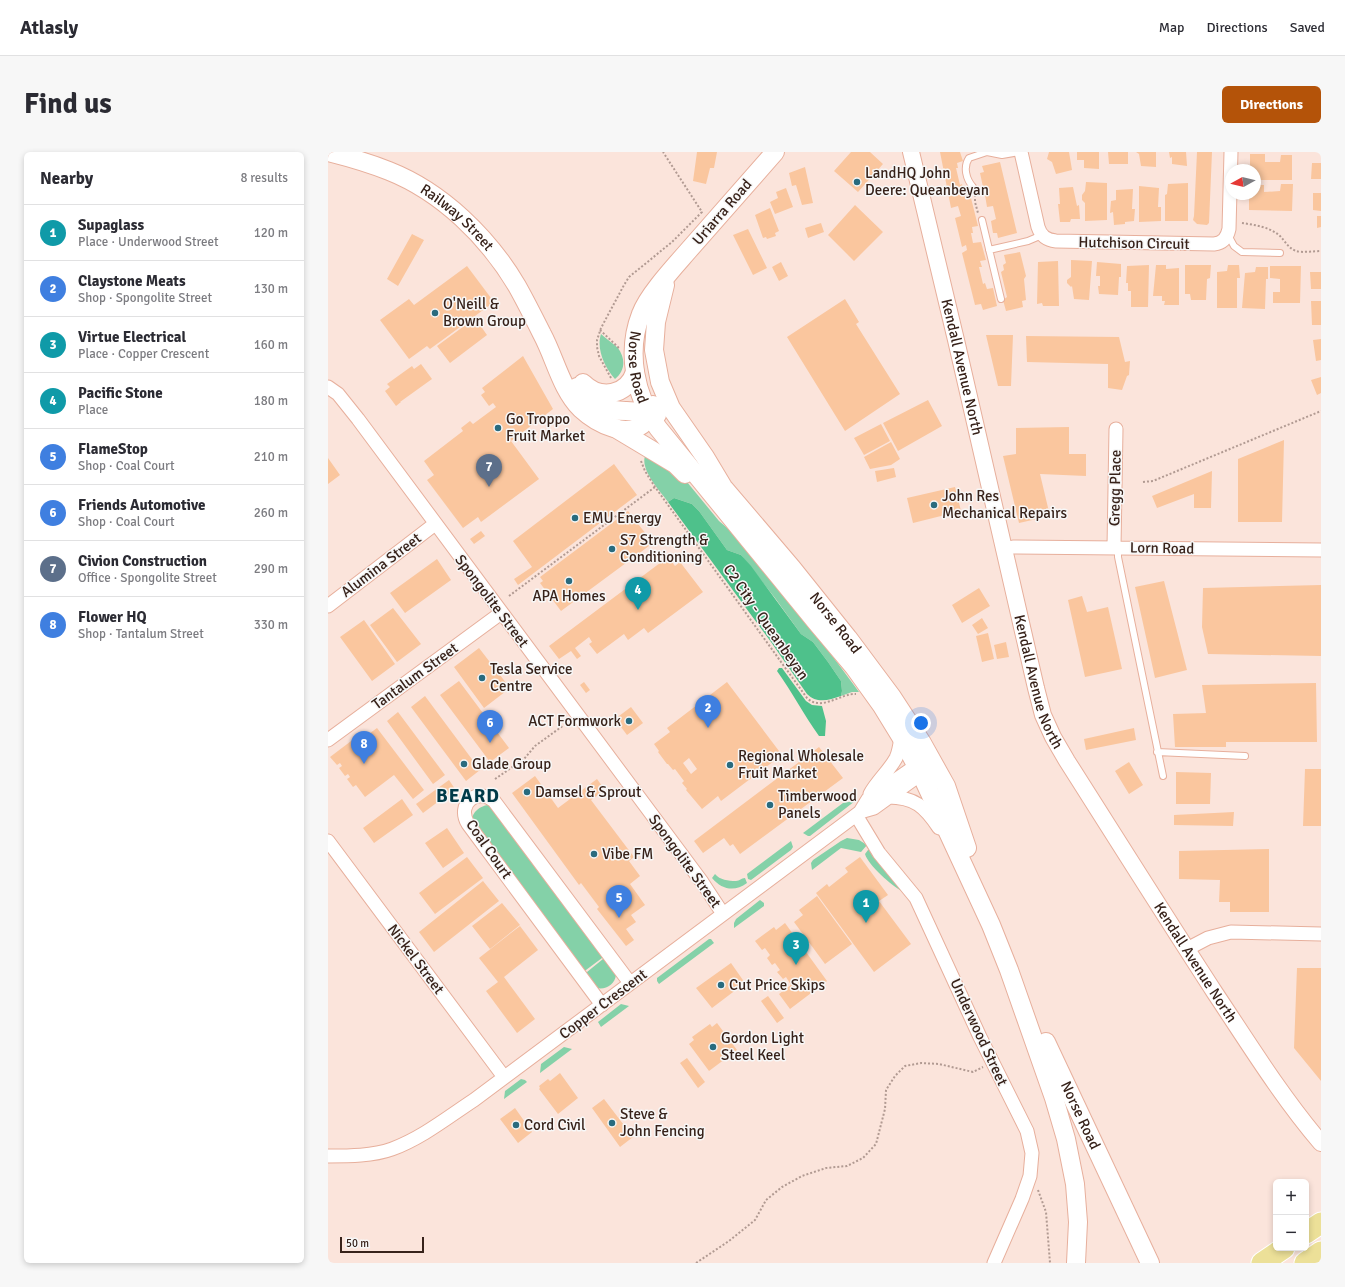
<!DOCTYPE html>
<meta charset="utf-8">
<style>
:root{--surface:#fff;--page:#f7f7f7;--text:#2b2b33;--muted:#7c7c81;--line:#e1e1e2;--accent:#b45309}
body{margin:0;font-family:Signika,sans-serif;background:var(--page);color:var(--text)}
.controls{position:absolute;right:12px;bottom:12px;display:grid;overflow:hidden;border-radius:6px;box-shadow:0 2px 6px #0003}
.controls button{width:36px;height:36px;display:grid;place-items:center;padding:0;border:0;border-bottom:1px solid var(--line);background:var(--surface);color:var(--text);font:20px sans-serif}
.compass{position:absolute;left:897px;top:12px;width:36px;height:36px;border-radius:50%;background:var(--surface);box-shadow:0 2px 6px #0003;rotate:262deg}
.scale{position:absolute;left:12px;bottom:10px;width:84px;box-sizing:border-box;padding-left:4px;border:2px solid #37221a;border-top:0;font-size:11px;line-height:14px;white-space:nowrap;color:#37221a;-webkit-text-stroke:3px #f7f7f7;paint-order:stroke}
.you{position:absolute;left:593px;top:571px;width:14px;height:14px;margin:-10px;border:3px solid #fff;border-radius:50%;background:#1a73e8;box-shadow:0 0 0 6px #1a73e833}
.badge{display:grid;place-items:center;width:26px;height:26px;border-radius:50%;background:var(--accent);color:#fff;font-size:13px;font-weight:700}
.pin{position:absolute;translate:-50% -33px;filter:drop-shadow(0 1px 2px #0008)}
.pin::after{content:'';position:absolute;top:21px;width:14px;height:12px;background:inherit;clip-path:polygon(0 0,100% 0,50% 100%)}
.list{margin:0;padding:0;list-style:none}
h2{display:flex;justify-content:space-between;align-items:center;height:52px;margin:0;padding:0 16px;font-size:17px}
h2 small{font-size:13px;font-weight:400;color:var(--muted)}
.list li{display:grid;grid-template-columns:26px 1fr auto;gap:12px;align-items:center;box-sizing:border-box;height:56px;padding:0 16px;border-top:1px solid var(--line)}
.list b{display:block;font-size:15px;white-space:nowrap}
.list p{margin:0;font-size:13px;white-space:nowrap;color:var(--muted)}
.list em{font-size:13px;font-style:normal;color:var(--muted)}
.map{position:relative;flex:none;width:993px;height:1111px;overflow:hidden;border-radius:6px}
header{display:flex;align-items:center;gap:24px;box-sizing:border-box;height:56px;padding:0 20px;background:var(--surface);border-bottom:1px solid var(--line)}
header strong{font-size:19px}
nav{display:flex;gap:22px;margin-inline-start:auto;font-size:14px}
.intro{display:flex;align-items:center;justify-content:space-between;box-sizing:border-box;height:96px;padding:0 24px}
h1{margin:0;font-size:28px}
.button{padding:10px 18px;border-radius:6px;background:var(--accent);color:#fff;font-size:14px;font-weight:700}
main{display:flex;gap:24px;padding:0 24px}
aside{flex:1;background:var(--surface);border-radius:6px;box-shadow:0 2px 6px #0003}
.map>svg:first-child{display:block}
.green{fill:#84d1a8}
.forest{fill:#4ec18b}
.building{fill:#fac69e;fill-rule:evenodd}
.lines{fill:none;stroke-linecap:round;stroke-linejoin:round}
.service-casing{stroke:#e7af9c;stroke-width:8}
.minor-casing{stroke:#e7af9c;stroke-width:15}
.tertiary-casing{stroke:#e7af9c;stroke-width:18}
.secondary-casing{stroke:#e7af9c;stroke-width:20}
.trunk-casing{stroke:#fff;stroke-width:23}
.path{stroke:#b19a92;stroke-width:2;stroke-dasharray:2 2;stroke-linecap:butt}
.service{stroke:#fff;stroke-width:6}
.minor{stroke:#fff;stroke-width:13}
.tertiary{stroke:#fff;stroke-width:16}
.secondary{stroke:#fff;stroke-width:18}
.trunk{stroke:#ece098;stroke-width:21}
.poi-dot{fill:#296b7e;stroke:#f7f7f7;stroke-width:1.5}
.labels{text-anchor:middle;stroke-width:3;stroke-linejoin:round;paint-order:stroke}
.poi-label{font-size:15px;fill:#37221a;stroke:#f7f7f7;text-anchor:start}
.street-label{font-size:15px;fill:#37221a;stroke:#f7f7f7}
.district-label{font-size:19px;font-weight:bold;letter-spacing:1px;fill:#003a48;stroke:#f7f7f7}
</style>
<header>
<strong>Atlasly</strong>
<nav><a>Map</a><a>Directions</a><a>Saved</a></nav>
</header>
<div class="intro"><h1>Find us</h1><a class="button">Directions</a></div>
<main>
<aside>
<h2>Nearby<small>8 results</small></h2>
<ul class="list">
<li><span class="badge" style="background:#0f9aa8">1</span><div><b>Supaglass</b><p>Place · Underwood Street</p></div><em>120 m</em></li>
<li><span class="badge" style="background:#3f7fe0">2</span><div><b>Claystone Meats</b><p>Shop · Spongolite Street</p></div><em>130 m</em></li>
<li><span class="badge" style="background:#0f9aa8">3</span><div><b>Virtue Electrical</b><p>Place · Copper Crescent</p></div><em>160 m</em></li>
<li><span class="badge" style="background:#0f9aa8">4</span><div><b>Pacific Stone</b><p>Place</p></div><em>180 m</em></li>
<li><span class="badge" style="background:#3f7fe0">5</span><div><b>FlameStop</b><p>Shop · Coal Court</p></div><em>210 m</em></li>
<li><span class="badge" style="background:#3f7fe0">6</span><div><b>Friends Automotive</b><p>Shop · Coal Court</p></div><em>260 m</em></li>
<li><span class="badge" style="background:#5c6f8a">7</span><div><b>Civion Construction</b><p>Office · Spongolite Street</p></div><em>290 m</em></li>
<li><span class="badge" style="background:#3f7fe0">8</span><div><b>Flower HQ</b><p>Shop · Tantalum Street</p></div><em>330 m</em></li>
</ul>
</aside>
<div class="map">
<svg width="993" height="1111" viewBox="0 0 993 1111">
<rect width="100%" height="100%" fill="#fbe4db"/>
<path class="green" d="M273,182C278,187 285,191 290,196C298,207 297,219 287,227C277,216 268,197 273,182Z
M318,302L359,330L391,369L411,386L497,494L531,540H524L513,544L514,539L513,529L500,510L485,490L473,482L447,446L413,403L399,398L371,359L364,352L346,346L340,350C332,339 310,316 318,302Z
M526,649H527L482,684H480L475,681L515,651Z
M160,653L163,654L275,803L274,806L258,818L255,819L144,668C144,660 152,654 160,653Z
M519,686L531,688L539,693L533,700L513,696L484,718L483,711L485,708L513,689Z
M463,689L465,695L463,698L423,728L420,727L419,722Z
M540,698H542L551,712L574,739C564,734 540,713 537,702Z
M387,722C392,728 400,729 408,729C412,729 413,726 417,726L419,731C407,740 394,738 384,726Z
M432,748L436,751V754L406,776V771L408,767Z
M381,787H383L386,791L331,832L329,829V826Z
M275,807H278L288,823C287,832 278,838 269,836L258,822L259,820Z
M293,852L301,854L273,875L270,870Z
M236,895L244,897L212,921L213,912Z
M193,927L197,928L199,930L176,947L177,939Z"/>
<path class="forest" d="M346,346L364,352L371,359L399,398L413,403L423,414L473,482L485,490L500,510L513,529L514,539L513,544C501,548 489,552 479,542L443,490L340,350Z
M451,516H454L478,549L484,553L494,554L498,569L497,584H491C476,563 464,540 449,519Z"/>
<path class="building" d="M369,0H389L386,16H382L378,32L365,29Z
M523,0H542L555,12L530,40L506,19Z
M612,0H632L635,9L629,11L630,16H628L632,33L634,32L636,39L641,38L650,74L644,75L645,81H643L645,91L653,90L658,108L652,109L654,115H651L655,132L657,131L659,137L665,136L669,154L655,158L653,152L647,153L634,101L639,98L638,93L634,95L627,66L633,64L630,54L623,56Z
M721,0H741L744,18L728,22L724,10L719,7Z
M749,0H771V17L756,16V8H749Z
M780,0H800V12H781Z
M808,0H828V15L813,14L811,2Z
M841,0H858L859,14L844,12V5L842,6Z
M869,0H884L881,71L879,73L869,72L865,68L866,64Z
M922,2H937V10H952L953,3H964V28H927V18H922Z
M672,10L689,81L670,86L669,81H665L663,69L668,67L665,54L659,55L657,43L660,42L658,34L655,35L652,21L656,20L654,14Z
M984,11H993V27H983Z
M477,15L485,51L474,53L468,33L464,34L461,21Z
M758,30L779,31V68L757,69V51L754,48V43L757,39Z
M860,31V69H837V43L839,42L840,32Z
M953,32H965L964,59L921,58V42H927V33H936V40L952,39Z
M811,34L831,36L830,55H833V69L811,70Z
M745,35L749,54L751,53L752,67H743L742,70H732L730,52H732L731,36Z
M458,36L465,55L447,62L442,50L450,46L448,40Z
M805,37L804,57H807L806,69L797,70V72L786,73L785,60L782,61L783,49L788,48V38Z
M985,41H993V59L985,58Z
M527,53L555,80L526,109L500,83Z
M442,56L451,79L447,81L448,84L439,87L438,85L435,86L427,63Z
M989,64H993V75L989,76Z
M493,71L496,80L480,86L477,76Z
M420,77L439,116L425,123L405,83Z
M84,82L96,88L70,134L59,127Z
M692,100L698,124L696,127L698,148L694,149L695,155L678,159L675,148L679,145L673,120L676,118L675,113L678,111L676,103Z
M743,108L764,109L761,148L746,147L744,134L743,135L739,131V128L743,125Z
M730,109L731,154H715L714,151L709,152L710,110Z
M453,110L460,124L451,129L444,115Z
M769,110L793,112V125H791L790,143L771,142L770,134H772V124H768Z
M821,113L820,155H803V139H800V131H798L799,114Z
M828,113H838V117L851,116V153H836L837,149H834V144H825Z
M857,113H883L882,126L879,127L878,148H863L862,142H857Z
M900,113H911L912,126H909V156H889V120L899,119Z
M139,114L166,150L113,189L102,197L99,194L81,207L52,168L81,147L86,153Z
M942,114H973L972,151H945V140H952V127L942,126Z
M928,115H940V127H938L937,157L914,156L917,121L927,120Z
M982,120H993V137H983Z
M517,147L531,170L528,172L572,242L517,279L459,185Z
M983,149H993V173H984Z
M147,166L159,183L122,211L109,194Z
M658,183H685L683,234H670Z
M698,184L791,185L797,210L802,209L801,223L799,224L794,238L780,236V212L699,210Z
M993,187V208L988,209L985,188Z
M195,204L225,257L183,289L211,327L153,370L150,365L135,376L99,328L106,323L96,309L135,279L133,276L142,269L145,272L168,255L165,251L161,254L153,243L157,240L154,236Z
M93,212L104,227L72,250H73L68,254L57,239L62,235L59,232L84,214L86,217Z
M993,225V241L989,243L983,228Z
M600,248L614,274L570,299L555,271Z
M553,272L562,289L536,303L526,286Z
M741,275V302H758V324L712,322L722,364L691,371L675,304L688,302V276Z
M956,288L954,370H910V307Z
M563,290L572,307L563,313L542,317L536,305Z
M0,306L12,323L0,332Z
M286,312L309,343L190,433L186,427L204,415L185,389Z
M566,316L568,325L549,330L547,319Z
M884,319L883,356H866V342L829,356L824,344Z
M627,335L633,359L585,371L579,346Z
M300,359L325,391L233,459L212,431L215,429L212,425Z
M153,379L157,384L146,392L142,387Z
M340,405L347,414L352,410L375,440L320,481L316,476L300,488L296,482L269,502L261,492L264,490L261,485L247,496L253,504L249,507L243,499L231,507L221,494Z
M109,407L123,428L77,461L62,441Z
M836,429L859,518L827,526L807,435Z
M993,433V504L880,502L874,475L875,436Z
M651,436L662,454L634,471L624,453Z
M754,444L759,460L780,455L794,517L757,525L740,448Z
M65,456L93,492L69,510L42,473Z
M654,466L660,476L650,482L644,473Z
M36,468L67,512L44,529L12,485Z
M660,481L666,507L654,510L648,484Z
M678,490L681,505L669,507L666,493Z
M151,496L182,536L156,556L126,515Z
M131,529L181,596L162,610L112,543Z
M256,530L262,538L258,541L252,533Z
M399,530L454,603L393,649L390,644L374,657L358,638L359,637L354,631L356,629L347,617L345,618L340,612H339L330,600L331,599L326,592L342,580L339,576ZM361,606L369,617L363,622L355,611Z
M988,531L989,590H898V595H847L845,562L878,561L874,533Z
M97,544L152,618L138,629L83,555Z
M303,555L315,571L299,583L287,567Z
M70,560L117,623L105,632L59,569Z
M49,576L96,638L85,647L66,623L37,645L28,633L25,635L19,627L22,625L20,622L17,624L11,616L14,614L12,611L9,613L2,605L35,580L38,584Z
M806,576L808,588L758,598L756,587Z
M491,595L515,626L412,702L405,692L402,694L396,686L375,701L366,689Z
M801,610L815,633L801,642L787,619Z
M977,617H993V674H975Z
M848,620L883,621L882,652H848Z
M207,624L230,656L269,627L277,638L263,648L306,705L301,709L312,724L302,732L317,753L303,763L308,770L298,777L306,788L298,794L269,757L271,755L253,731L251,733L184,641Z
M121,628L127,637L95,661L88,652Z
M74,647L85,663L46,691L35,676Z
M906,660L905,674L846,673V663Z
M119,676L136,701L115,716L97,691Z
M941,697V760H902V750H891L892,728L851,727V699Z
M139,705L155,726L107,762L91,741Z
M532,705L560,743L551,749L583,792L546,820L488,741L499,732L501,735L520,720L517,716Z
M155,729L171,749L106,800L91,780Z
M489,744L524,792L497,812L466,770L475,763L471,758Z
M174,751L192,773L162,797L144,774Z
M457,771L499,829L462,857L451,842L463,833L458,825L455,827L449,820L452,818L447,811L444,813L439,806L442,803L437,796L434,798L427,789L446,775L448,778Z
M192,774L210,798L176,825L207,867L189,881L158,839L170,830L151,806Z
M403,811L417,831L384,856L368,836Z
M969,816H993V929L966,896Z
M440,844L456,866L449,871L433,849Z
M389,871L409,898L381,919L361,892L366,888L364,885L382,872L384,875Z
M359,906L377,930L370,936L352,911Z
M232,921L250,946L230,962L211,937L212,936L211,934L220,927L222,929Z
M276,947L305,985L292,995L264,956Z
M187,956L204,980L190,991L172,967Z"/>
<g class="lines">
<g class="service-casing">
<path id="service" d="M645,35C638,27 635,15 641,6L659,0L674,3L692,0
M654,68L673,147
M900,83L906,94L914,100L952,101
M661,98L700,89L714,83
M790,396V405L835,624
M829,600L917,604"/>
</g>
<g class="minor-casing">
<path id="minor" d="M693,0L710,75C713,84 718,88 728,89L886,92C895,91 899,86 901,77L903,0
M0,235L10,242L30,267L374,730L395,762
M786,395L788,277
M675,397L685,395L993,398
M0,454L107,372
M0,588L173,461
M542,642C549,629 561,619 568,606C571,600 572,592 573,585
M560,645C587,645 597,655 611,676
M532,660L540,647L589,613
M528,663L551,701L588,746L652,885L699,979L704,1001L702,1024L694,1047L666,1111
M0,689L176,925
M859,797L880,786L903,780L993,782
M274,853L140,672C128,652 149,635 166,649L302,831
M0,1004C21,1004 45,1004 64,997C94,986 120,965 146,948L532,660L546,656L593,622"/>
</g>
<g class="tertiary-casing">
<g id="tertiary">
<path id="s1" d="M583,0L628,188L708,536L715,563L725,585L739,609C788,686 837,764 887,841C921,892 953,944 993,991"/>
</g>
</g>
<g class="secondary-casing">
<g id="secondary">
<path id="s2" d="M0,0C20,5 41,11 61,19C114,40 160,85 189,134C198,150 206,166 214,182C227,206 233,237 253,257C268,271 301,289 318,269C322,264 323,258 325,253"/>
<path id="s3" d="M447,0C418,33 389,66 360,99C346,115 320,143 313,162C298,200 307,244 330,276L489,471L526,515L554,554L573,585L593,622L663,773L681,818L726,946L738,987L747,1032L750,1070L748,1111"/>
<path id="s4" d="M337,133L328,170L326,198L332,230L343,256L377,305L395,335L464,416L520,486L564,545L594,591L618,634L639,696"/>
<path d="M255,231C272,248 299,244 307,220"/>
<path d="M249,235C261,251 278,259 298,259C309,260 318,259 329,263"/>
<path d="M287,276L347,312L357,322"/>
<path id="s5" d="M718,890L822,1111"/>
</g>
</g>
<g class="trunk-casing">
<path id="trunk" d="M978,1081L993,1071
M934,1111L956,1096
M977,1111L993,1100"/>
</g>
<path class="path" d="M647,43V50L650,61
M914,71C927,73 942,75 952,84C957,89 960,96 968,99C974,101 986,99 993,99
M272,178L292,197
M283,226L271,204L269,195V188L273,176L296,133L301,125L344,90L374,60L335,0
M313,309L317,319L327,335L479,546C493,560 513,541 528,542
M815,330L825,329L993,259
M181,444L327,335
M167,627L196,607L207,594L236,573
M710,1038L718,1060L722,1111
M368,1111L401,1089L427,1068L438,1048L454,1035L474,1024L498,1016L519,1014L535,1006L548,992L557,957L558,938L567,924L577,914L593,911L611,912L645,920L655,915"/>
<use href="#service" class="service"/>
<use href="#minor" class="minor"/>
<use href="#tertiary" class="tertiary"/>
<use href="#secondary" class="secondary"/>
<use href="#trunk" class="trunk"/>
</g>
<g class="poi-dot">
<circle cx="529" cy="30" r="4"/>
<circle cx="107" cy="161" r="4"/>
<circle cx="170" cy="276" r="4"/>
<circle cx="606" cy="353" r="4"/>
<circle cx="247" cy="366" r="4"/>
<circle cx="284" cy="397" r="4"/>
<circle cx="241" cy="429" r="4"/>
<circle cx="154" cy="526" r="4"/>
<circle cx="301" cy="569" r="4"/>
<circle cx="136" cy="612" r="4"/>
<circle cx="402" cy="613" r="4"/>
<circle cx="199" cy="640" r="4"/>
<circle cx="442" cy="653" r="4"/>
<circle cx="266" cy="702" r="4"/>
<circle cx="393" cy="833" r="4"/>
<circle cx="385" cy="895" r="4"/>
<circle cx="284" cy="971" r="4"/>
<circle cx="188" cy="973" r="4"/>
</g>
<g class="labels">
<g class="poi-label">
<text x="537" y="26">LandHQ John<tspan x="537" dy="17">Deere: Queanbeyan</tspan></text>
<text x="115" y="157">O'Neill &amp;<tspan x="115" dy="17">Brown Group</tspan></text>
<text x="178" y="272">Go Troppo<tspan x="178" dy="17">Fruit Market</tspan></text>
<text x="614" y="349">John Res<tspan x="614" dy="17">Mechanical Repairs</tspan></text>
<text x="255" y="371">EMU Energy</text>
<text x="292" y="393">S7 Strength &amp;<tspan x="292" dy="17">Conditioning</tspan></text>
<text x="241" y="449" text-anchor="middle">APA Homes</text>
<text x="162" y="522">Tesla Service<tspan x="162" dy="17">Centre</tspan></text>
<text x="293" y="574" text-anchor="end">ACT Formwork</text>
<text x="410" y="609">Regional Wholesale<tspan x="410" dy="17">Fruit Market</tspan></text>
<text x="144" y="617">Glade Group</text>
<text x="207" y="645">Damsel &amp; Sprout</text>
<text x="450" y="649">Timberwood<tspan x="450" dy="17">Panels</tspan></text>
<text x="274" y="707">Vibe FM</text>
<text x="401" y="838">Cut Price Skips</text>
<text x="393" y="891">Gordon Light<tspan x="393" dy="17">Steel Keel</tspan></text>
<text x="292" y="967">Steve &amp;<tspan x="292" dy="17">John Fencing</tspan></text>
<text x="196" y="978">Cord Civil</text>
</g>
<g class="street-label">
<text transform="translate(394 60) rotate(-49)" y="5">Uriarra Road</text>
<text dy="5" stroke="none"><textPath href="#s2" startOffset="147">Railway Street</textPath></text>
<text transform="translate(806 91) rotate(1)" y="5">Hutchison Circuit</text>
<text dy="5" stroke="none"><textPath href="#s3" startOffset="265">Norse Road</textPath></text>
<text dy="5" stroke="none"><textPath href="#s1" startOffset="221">Kendall Avenue North</textPath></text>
<text transform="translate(787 336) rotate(-89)" y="5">Gregg Place</text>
<text transform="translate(834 396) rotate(1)" y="5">Lorn Road</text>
<text transform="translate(53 413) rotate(-37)" y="5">Alumina Street</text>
<text transform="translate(164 449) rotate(53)" y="5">Spongolite Street</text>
<text transform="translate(438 470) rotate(55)" y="5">C2 City - Queanbeyan</text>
<text dy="5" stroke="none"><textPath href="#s4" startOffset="398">Norse Road</textPath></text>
<text transform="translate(87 524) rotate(-36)" y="5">Tantalum Street</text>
<text dy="5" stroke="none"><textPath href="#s1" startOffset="545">Kendall Avenue North</textPath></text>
<text transform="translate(161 697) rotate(55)" y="5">Coal Court</text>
<text transform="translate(357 709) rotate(54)" y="5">Spongolite Street</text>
<text transform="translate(88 807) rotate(53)" y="5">Nickel Street</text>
<text dy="5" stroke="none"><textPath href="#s1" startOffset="869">Kendall Avenue North</textPath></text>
<text transform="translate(275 852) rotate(-37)" y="5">Copper Crescent</text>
<text transform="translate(651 880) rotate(65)" y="5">Underwood Street</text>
<text dy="5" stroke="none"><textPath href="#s5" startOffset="81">Norse Road</textPath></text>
</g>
<g class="district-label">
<text x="140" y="650">BEARD</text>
</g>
</g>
</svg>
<div class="controls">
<button>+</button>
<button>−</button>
</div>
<svg class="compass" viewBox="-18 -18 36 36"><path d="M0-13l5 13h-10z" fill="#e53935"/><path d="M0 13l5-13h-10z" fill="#7c7c81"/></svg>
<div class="scale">50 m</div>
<div class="you"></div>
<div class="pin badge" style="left:538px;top:771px;background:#0f9aa8">1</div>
<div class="pin badge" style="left:380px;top:576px;background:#3f7fe0">2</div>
<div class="pin badge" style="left:468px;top:813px;background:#0f9aa8">3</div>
<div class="pin badge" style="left:310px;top:458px;background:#0f9aa8">4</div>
<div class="pin badge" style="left:291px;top:766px;background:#3f7fe0">5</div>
<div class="pin badge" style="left:162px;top:591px;background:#3f7fe0">6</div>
<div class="pin badge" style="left:161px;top:335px;background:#5c6f8a">7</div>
<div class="pin badge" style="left:36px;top:612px;background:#3f7fe0">8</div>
</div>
</main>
